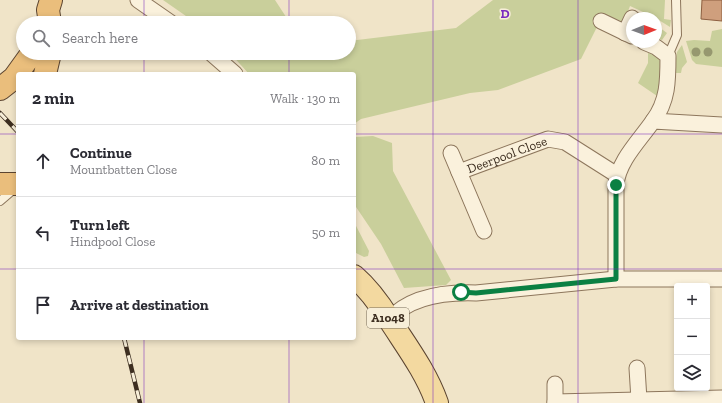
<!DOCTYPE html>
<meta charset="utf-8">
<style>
:root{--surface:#fff;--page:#f7f7f7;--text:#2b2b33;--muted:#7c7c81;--line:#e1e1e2}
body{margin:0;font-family:"Zilla Slab",serif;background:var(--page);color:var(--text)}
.controls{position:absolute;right:12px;bottom:12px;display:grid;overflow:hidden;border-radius:4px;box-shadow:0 2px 6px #0003}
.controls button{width:36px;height:36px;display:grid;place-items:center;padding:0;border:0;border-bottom:1px solid var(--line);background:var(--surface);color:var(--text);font:20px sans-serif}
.compass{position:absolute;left:626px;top:12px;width:36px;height:36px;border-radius:50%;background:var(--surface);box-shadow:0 2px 6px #0003;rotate:89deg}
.stop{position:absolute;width:12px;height:12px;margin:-9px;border:3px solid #0b8043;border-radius:50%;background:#fff}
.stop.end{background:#0b8043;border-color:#fff;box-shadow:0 1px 4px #0008}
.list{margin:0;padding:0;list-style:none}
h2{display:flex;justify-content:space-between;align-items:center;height:52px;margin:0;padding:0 16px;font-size:17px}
h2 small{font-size:13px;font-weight:400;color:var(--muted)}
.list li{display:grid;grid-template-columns:26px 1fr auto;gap:12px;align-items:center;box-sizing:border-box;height:72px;padding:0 16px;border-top:1px solid var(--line)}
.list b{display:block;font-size:15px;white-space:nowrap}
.list p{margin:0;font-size:13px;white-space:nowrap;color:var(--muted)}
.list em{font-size:13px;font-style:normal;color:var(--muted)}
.icon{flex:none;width:22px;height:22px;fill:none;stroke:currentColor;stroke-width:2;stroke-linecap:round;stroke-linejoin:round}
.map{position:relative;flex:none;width:722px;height:403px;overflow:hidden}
.search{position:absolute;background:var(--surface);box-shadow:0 2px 6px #0003;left:16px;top:16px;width:340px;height:44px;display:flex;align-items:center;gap:10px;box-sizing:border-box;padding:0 14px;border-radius:22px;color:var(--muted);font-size:15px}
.panel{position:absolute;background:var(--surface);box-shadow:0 2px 6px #0003;left:16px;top:72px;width:340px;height:268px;border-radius:4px}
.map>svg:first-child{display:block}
.green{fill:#c9cf9b}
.building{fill:#cf9f7d;stroke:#8d5f41}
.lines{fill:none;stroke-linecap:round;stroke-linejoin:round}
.service-casing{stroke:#8d765c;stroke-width:10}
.minor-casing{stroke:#8d765c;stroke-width:17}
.primary-casing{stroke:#5b4430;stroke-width:24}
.trunk-casing{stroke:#5b4430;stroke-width:24}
.service{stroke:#faf1dc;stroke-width:8}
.minor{stroke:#faf1dc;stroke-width:15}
.primary{stroke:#f3d9a0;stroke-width:22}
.trunk{stroke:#eabe7c;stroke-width:22}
.rail-casing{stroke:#3d2e20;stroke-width:4.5}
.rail{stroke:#f7eed8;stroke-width:3;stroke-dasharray:9;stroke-linecap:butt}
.tree{fill:#96986f}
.route{stroke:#0b8043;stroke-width:5}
.grid{fill:none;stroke:#7b2cbf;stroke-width:1;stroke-opacity:0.55}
.labels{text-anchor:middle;stroke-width:3;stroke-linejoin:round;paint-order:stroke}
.shield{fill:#f7eed8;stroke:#756857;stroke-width:1}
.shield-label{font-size:12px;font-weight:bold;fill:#3d2e20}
.street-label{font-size:13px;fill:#3d2e20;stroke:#f7eed8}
.grid-label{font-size:13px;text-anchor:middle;font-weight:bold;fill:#7b2cbf;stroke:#f7eed8;stroke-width:3;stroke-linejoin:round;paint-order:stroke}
</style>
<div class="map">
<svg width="722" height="403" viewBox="0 0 722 403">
<rect width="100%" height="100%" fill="#f0e4c8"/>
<path class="green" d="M163,0H275L290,23H196Z
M493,0H665L664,19L671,20L670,27L654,17L630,6L624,22L603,15L581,59L498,90L470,93L361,119L354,124V74H249L230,53H349V41L456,28Z
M656,25L667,33L662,40L656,38Z
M722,29V67L696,64L692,60L686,41L694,40L710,41L712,31Z
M682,45L687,62L682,68L681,73H674L677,52Z
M648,53L653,54L661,59L660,98L638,83L648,63Z
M373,136L392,143L393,171L451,280L446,285L404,288L381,244L354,204V137Z
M354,222L369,251L368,256L364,257L354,252Z"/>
<path class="building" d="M702,0H722V21L701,19Z"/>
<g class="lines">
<g class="service-casing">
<path id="service" d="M668,56L677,35L676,0
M0,201L14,189"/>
</g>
<g class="minor-casing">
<g id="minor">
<path d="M138,0L171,23"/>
<path d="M601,21L632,36"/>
<path d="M625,33L632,18"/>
<path d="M644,42L656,47L668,56C668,81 668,101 653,121"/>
<path d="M211,53L235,74"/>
<path d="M451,153L484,231"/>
<path id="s1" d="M459,172L548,139L565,142L617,175"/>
<path d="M616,279V185C618,161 640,140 653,121L722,125"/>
<path d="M389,320C410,296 446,292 476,293L616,279H722"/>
<path d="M637,368L639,400"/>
<path d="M555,384V403"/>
<path d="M555,402L722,398"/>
</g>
</g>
<g class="primary-casing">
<path id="primary" d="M354,276C369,289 379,303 389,319C407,347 426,372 437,403"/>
</g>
<g class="trunk-casing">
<path id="trunk" d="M50,23L48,10L51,0
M45,74L50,53
M0,89L14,78L32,53
M0,184H18"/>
</g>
<use href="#service" class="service"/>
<use href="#minor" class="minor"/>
<use href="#primary" class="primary"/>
<use href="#trunk" class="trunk"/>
<g class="rail-casing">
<path id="rail" d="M0,113L18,132
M124,338L140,403"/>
</g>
<use href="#rail" class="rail"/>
</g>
<g class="tree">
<circle cx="696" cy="52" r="4.5"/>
<circle cx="708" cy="52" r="4.5"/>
</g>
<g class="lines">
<path class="route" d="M461,292L476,293L616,279V185"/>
</g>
<path class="grid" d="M144,0V23M289,0V23M433,0V403M578,0V403M144,53V74M289,53V74M0,134H18M354,134H722M0,269H18M354,269H722M144,338V403M289,338V403"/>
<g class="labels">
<rect class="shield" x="367" y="308" width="42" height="20" rx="3"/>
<g class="shield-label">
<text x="388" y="322">A1048</text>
</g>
<g class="street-label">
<text dy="5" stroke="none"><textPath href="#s1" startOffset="51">Deerpool Close</textPath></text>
</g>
</g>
<g class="grid-label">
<text x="505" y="18">D</text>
</g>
</svg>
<div class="controls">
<button>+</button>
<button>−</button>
<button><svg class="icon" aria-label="layers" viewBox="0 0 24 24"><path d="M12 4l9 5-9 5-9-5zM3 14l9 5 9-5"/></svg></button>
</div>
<svg class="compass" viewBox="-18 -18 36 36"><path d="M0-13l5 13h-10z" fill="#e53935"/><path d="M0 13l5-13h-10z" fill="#7c7c81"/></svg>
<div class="stop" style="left:461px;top:292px"></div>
<div class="stop end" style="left:616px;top:185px"></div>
<div class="search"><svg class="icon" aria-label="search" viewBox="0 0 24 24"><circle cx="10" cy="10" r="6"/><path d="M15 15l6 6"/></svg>Search here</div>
<section class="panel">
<h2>2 min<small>Walk · 130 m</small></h2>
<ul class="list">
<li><svg class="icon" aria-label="ahead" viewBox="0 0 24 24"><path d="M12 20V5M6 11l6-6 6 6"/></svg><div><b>Continue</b><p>Mountbatten Close</p></div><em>80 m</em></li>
<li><svg class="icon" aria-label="left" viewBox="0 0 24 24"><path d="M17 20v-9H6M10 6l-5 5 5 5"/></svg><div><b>Turn left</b><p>Hindpool Close</p></div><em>50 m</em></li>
<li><svg class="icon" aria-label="arrive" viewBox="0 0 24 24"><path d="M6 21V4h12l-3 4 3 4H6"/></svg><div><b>Arrive at destination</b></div></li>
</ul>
</section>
</div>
